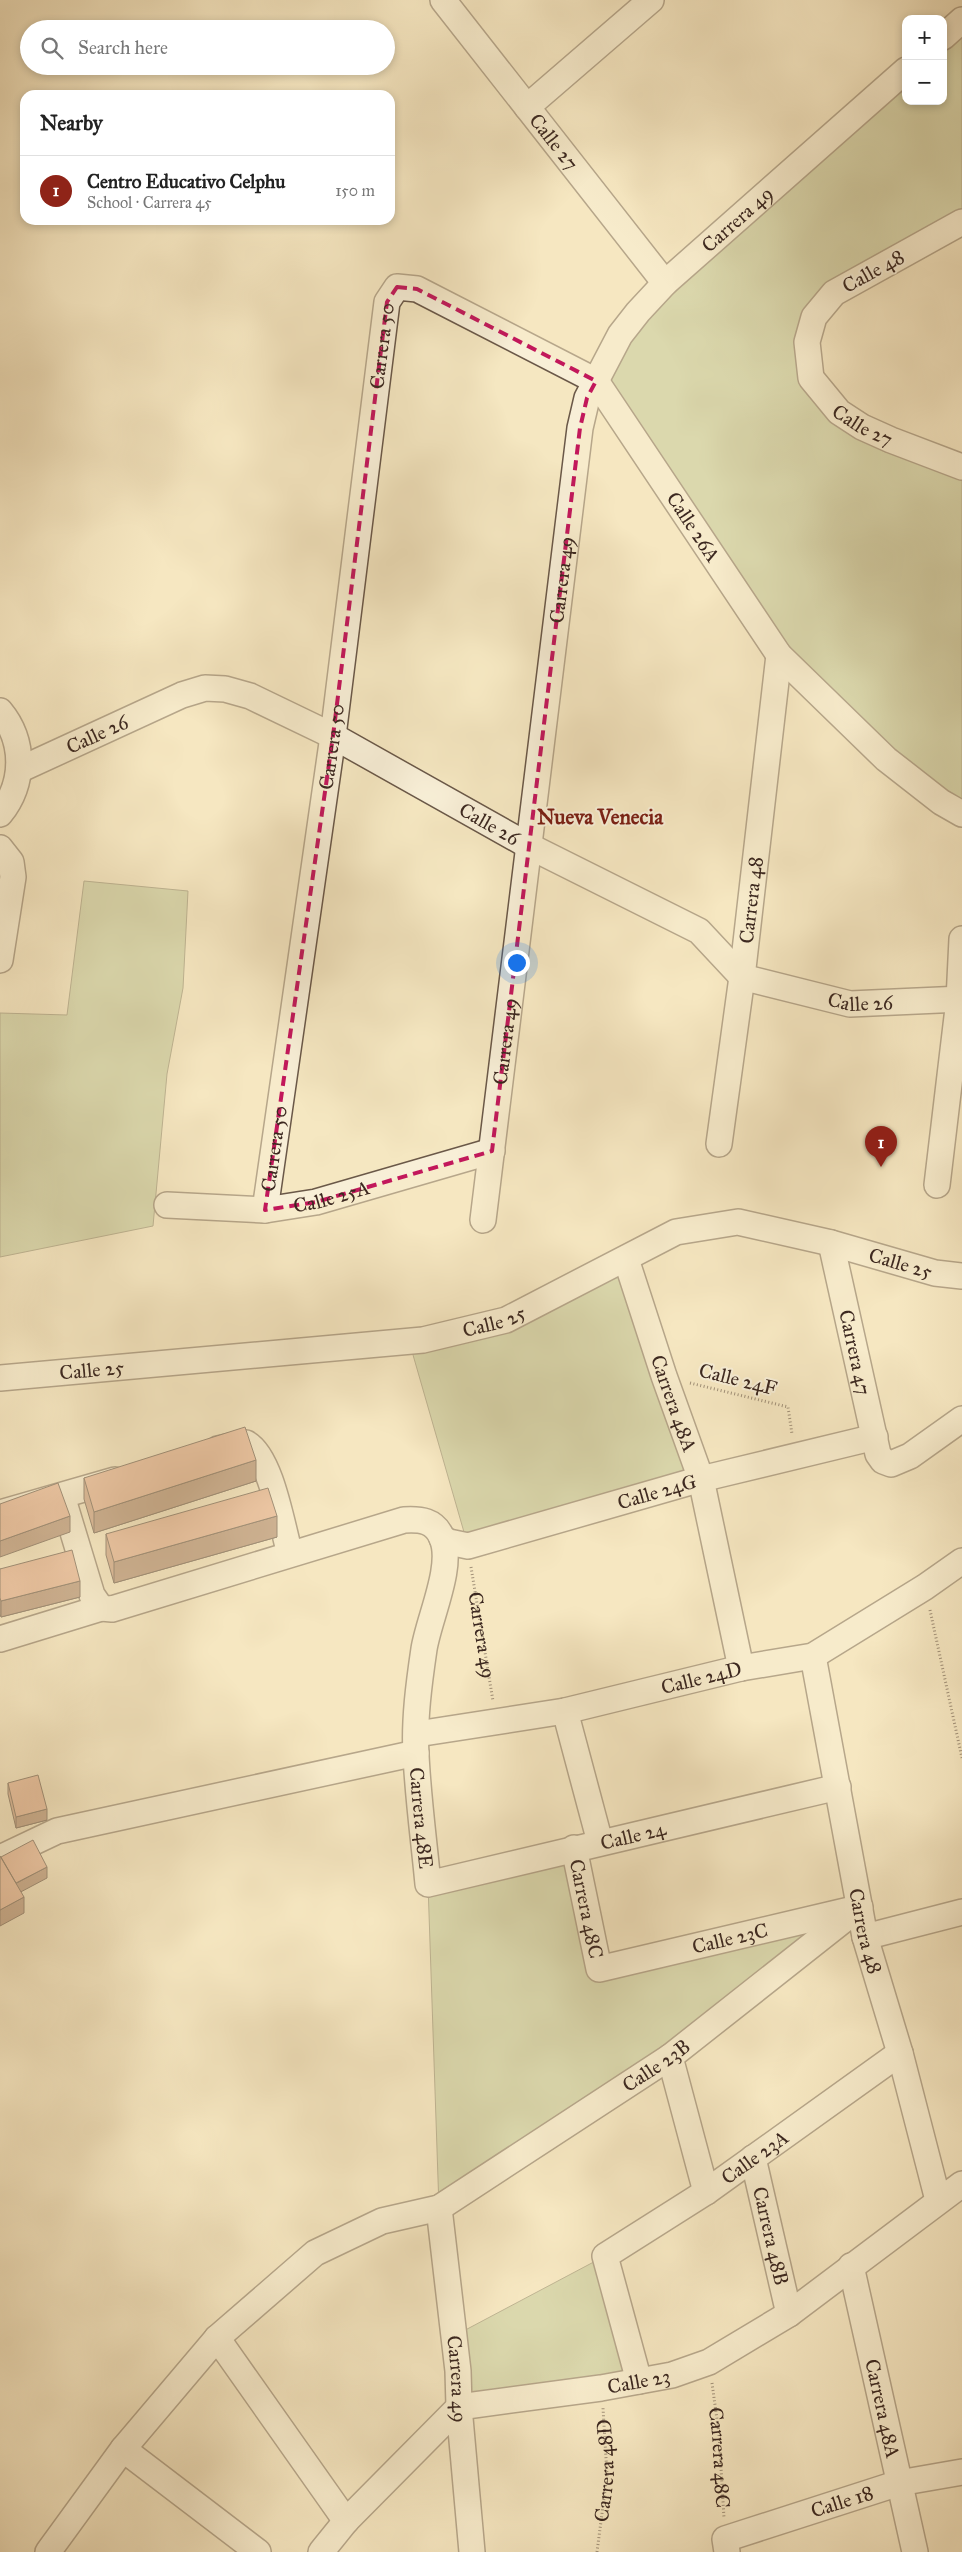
<!DOCTYPE html>
<meta charset="utf-8">
<style>
:root{--surface:#fff;--page:#f6f6f6;--text:#222;--muted:#767676;--line:#e0e0e0;--accent:#8f2418}
body{margin:0;font-family:"IM FELL Great Primer",serif;background:var(--page);color:var(--text)}
.controls{position:absolute;right:15px;top:15px;display:grid;overflow:hidden;border-radius:10px;box-shadow:0 2px 8px #0003}
.controls button{width:45px;height:45px;display:grid;place-items:center;padding:0;border:0;border-bottom:1px solid var(--line);background:var(--surface);color:var(--text);font:25px sans-serif}
.you{position:absolute;left:516px;top:962px;width:18px;height:18px;margin:-12px;border:4px solid #fff;border-radius:50%;background:#1a73e8;box-shadow:0 0 0 8px #1a73e833}
.badge{display:grid;place-items:center;width:32px;height:32px;border-radius:50%;background:var(--accent);color:#fff;font-size:16px;font-weight:700}
.pin{position:absolute;translate:-50% -41px;filter:drop-shadow(0 1px 2px #0008)}
.pin::after{content:'';position:absolute;top:26px;width:18px;height:15px;background:inherit;clip-path:polygon(0 0,100% 0,50% 100%)}
.list{margin:0;padding:0;list-style:none}
h2{display:flex;justify-content:space-between;align-items:center;height:65px;margin:0;padding:0 20px;font-size:21px}
h2 small{font-size:16px;font-weight:400;color:var(--muted)}
.list li{display:grid;grid-template-columns:32px 1fr auto;gap:15px;align-items:center;box-sizing:border-box;height:70px;padding:0 20px;border-top:1px solid var(--line)}
.list b{display:block;font-size:19px;white-space:nowrap}
.list p{margin:0;font-size:16px;white-space:nowrap;color:var(--muted)}
.list em{font-size:16px;font-style:normal;color:var(--muted)}
.icon{flex:none;width:28px;height:28px;fill:none;stroke:currentColor;stroke-width:2;stroke-linecap:round;stroke-linejoin:round}
.map{position:relative;flex:none;width:962px;height:2552px;overflow:hidden}
.search{position:absolute;background:var(--surface);box-shadow:0 2px 8px #0003;left:20px;top:20px;width:375px;height:55px;display:flex;align-items:center;gap:12px;box-sizing:border-box;padding:0 18px;border-radius:28px;color:var(--muted);font-size:19px}
.panel{position:absolute;background:var(--surface);box-shadow:0 2px 8px #0003;left:20px;top:90px;width:375px;height:135px;border-radius:15px}
.map>svg:first-child{display:block}
.green{fill:#bbc594;stroke:#7c765a}
.lines{fill:none;stroke-linecap:round;stroke-linejoin:round}
.minor-casing{stroke:#6a5848;stroke-width:28}
.path{stroke:#3c2820;stroke-width:3;stroke-dasharray:1 2.5;stroke-linecap:butt}
.minor{stroke:#f8efd7;stroke-width:25}
.wall{fill:#c28a6e;stroke:#3c2820}
.shaded-wall{fill:#9e715a;stroke:#3c2820}
.building{fill:#e2a180;stroke:#3c2820}
.marked{fill:none;stroke:#c2185b;stroke-width:4;stroke-dasharray:10 6;stroke-linejoin:round}
.labels{text-anchor:middle;stroke-width:4;stroke-linejoin:round;paint-order:stroke}
.street-label{font-size:20px;fill:#3c2820;stroke:#f8efd7}
.neighbourhood-label{font-size:21px;font-weight:bold;fill:#7a1f14;stroke:#f8efd7}
</style>
<div class="map">
<svg width="962" height="2552" viewBox="0 0 962 2552">
<rect width="100%" height="100%" fill="#f5e7c1"/>
<filter id="stains"><feTurbulence type="fractalNoise" baseFrequency=".004" numOctaves="4"/><feColorMatrix values="0 0 0 0 .2 0 0 0 0 .09 0 0 0 0 .02 0 0 0 .5 -.17"/></filter>
<radialGradient id="worn" r=".72"><stop offset=".6" stop-color="#630" stop-opacity="0"/><stop offset="1" stop-color="#630" stop-opacity=".3"/></radialGradient>
<path class="green" d="M962,20V222L834,293L807,342L839,412L962,467V813L779,655L596,381L620,335L906,70V101H943V37Z
M84,881L188,891L183,988L167,1074L153,1226L0,1257V1013L67,1015Z
M626,1259L701,1479L468,1546L409,1341L506,1320Z
M574,1848L599,1969L860,1907L439,2208L428,1884Z
M605,2256L639,2381L459,2407L454,2336Z"/>
<g class="lines">
<g class="minor-casing">
<g id="minor">
<path id="s4" d="M443,0L665,283"/>
<path d="M943,37L962,20"/>
<path d="M527,107L651,0"/>
<path id="s5" d="M962,222L834,293L814,317L807,342L811,378L839,412L862,427L891,440L962,467"/>
<path d="M0,711C25,741 25,783 0,814"/>
<path id="s6" d="M19,770L182,695L205,688L225,689L250,696L333,736L529,846L699,931L742,977L850,1004L962,999"/>
<path d="M0,848L11,862L13,877L0,960"/>
<path id="s7" d="M719,1144L742,977L779,655"/>
<path d="M937,1185L959,1000L962,939"/>
<path id="s8" d="M167,1205L265,1210L316,1202L492,1151"/>
<path id="s9" d="M265,1210L333,736L387,302L397,287L417,289L596,381L779,655L886,759L941,802L962,814"/>
<path id="s10" d="M483,1220L580,428L587,398L620,335L638,312L665,283L906,70"/>
<path id="s11" d="M831,1243L878,1454L883,1461L891,1464L910,1456L962,1419"/>
<path id="s12" d="M626,1259L664,1376L701,1479L741,1668"/>
<path id="s13" d="M0,1378L423,1340L506,1320L676,1232L738,1222L831,1243L935,1273L962,1276"/>
<path d="M218,1449L246,1443C271,1456 282,1526 290,1554"/>
<path id="s14" d="M62,1496L92,1595L101,1608L112,1609L404,1520C420,1519 435,1520 442,1538C454,1566 429,1618 424,1649C419,1683 414,1720 416,1755C418,1798 424,1841 428,1884L838,1787"/>
<path d="M0,1513L115,1480"/>
<path id="s15" d="M442,1538L449,1542L468,1546L701,1479L875,1437"/>
<path d="M0,1639L101,1608"/>
<path id="s16" d="M813,1656L865,1937L900,2053L938,2200"/>
<path d="M565,1711L600,1842"/>
<path id="s17" d="M417,1734L565,1711L741,1668L813,1656L925,1587L962,1561"/>
<path id="s18" d="M574,1848L599,1969L854,1909"/>
<path d="M0,1858L57,1831L416,1753"/>
<path d="M865,1937L962,1912"/>
<path d="M670,2057L706,2192"/>
<path id="s19" d="M753,2158L789,2314"/>
<path id="s20" d="M439,2208L458,2371L459,2407L472,2552"/>
<path id="s21" d="M851,2266L915,2552"/>
<path d="M217,2338L346,2521"/>
<path id="s22" d="M639,2381L605,2256L706,2192L900,2053"/>
<path d="M123,2449L258,2552"/>
<path id="s23" d="M48,2552L123,2449L217,2338L315,2253L382,2221L439,2208L670,2057L860,1907"/>
<path id="s24" d="M321,2552L346,2521L459,2407L601,2388L672,2375L709,2362L789,2314L962,2184"/>
<path id="s25" d="M727,2552L725,2539L899,2483L962,2472"/>
</g>
</g>
<g class="path">
<path d="M690,1383L788,1407L792,1434"/>
<path id="s1" d="M471,1567L493,1701"/>
<path d="M930,1610L962,1758"/>
<path id="s2" d="M712,2383L719,2434L724,2518"/>
<path id="s3" d="M597,2552L607,2475L603,2408"/>
</g>
<use href="#minor" class="minor"/>
</g>
<path class="wall" d="M84,1478L256,1481L94,1533L84,1499Z
M106,1534L277,1537L114,1583L106,1555Z
M0,1569L80,1597L1,1617L0,1614Z
M8,1783L47,1820L16,1828L8,1794Z"/>
<path class="shaded-wall" d="M256,1460V1481L94,1533V1512Z
M70,1516V1532L0,1557V1541Z
M277,1516V1537L114,1583V1562Z
M80,1581V1597L1,1617V1601Z
M47,1809V1820L16,1828V1817Z
M47,1867V1878L15,1895V1884Z
M24,1897V1913L0,1926V1910Z"/>
<path class="building" d="M245,1427L256,1460L94,1512L84,1478Z
M58,1483L70,1516L0,1541V1504Z
M268,1488L277,1516L114,1562L106,1534Z
M72,1550L80,1581L1,1601L0,1598V1569Z
M38,1775L47,1809L16,1817L8,1783Z
M33,1840L47,1867L16,1883L1,1857Z
M0,1856L24,1897L0,1910Z"/>
<path d="M0 0H962V2552H0ZM397,287L417,289L596,381L587,398L580,428L492,1151L316,1202L265,1210L333,736L387,302Z" fill="#f5e7c1" fill-opacity=".55" fill-rule="evenodd"/>
<path class="marked" d="M397,287L417,289L596,381L587,398L580,428L492,1151L316,1202L265,1210L333,736L387,302Z"/>
<g class="labels">
<g class="street-label">
<text dy="7" stroke="none"><textPath href="#s4" startOffset="180">Calle 27</textPath></text>
<text dy="7" stroke="none"><textPath href="#s10" startOffset="1065">Carrera 49</textPath></text>
<text transform="translate(873 271) rotate(-29)" y="7">Calle 48</text>
<text dy="7" stroke="none"><textPath href="#s9" startOffset="872">Carrera 50</textPath></text>
<text dy="7" stroke="none"><textPath href="#s5" startOffset="311">Calle 27</textPath></text>
<text dy="7" stroke="none"><textPath href="#s9" startOffset="1331">Calle 26A</textPath></text>
<text dy="7" stroke="none"><textPath href="#s10" startOffset="645">Carrera 49</textPath></text>
<text dy="7" stroke="none"><textPath href="#s6" startOffset="86">Calle 26</textPath></text>
<text dy="7" stroke="none"><textPath href="#s9" startOffset="468">Carrera 50</textPath></text>
<text dy="7" stroke="none"><textPath href="#s6" startOffset="521">Calle 26</textPath></text>
<text dy="7" stroke="none"><textPath href="#s7" startOffset="246">Carrera 48</textPath></text>
<text dy="7" stroke="none"><textPath href="#s6" startOffset="941">Calle 26</textPath></text>
<text dy="7" stroke="none"><textPath href="#s10" startOffset="180">Carrera 49</textPath></text>
<text dy="7" stroke="none"><textPath href="#s9" startOffset="62">Carrera 50</textPath></text>
<text dy="7" stroke="none"><textPath href="#s8" startOffset="166">Calle 25A</textPath></text>
<text dy="7" stroke="none"><textPath href="#s13" startOffset="932">Calle 25</textPath></text>
<text dy="7" stroke="none"><textPath href="#s13" startOffset="498">Calle 25</textPath></text>
<text dy="7" stroke="none"><textPath href="#s11" startOffset="112">Carrera 47</textPath></text>
<text dy="7" stroke="none"><textPath href="#s13" startOffset="92">Calle 25</textPath></text>
<text transform="translate(738 1379) rotate(14)" y="7">Calle 24F</text>
<text dy="7" stroke="none"><textPath href="#s12" startOffset="152">Carrera 48A</textPath></text>
<text dy="7" stroke="none"><textPath href="#s15" startOffset="224">Calle 24G</textPath></text>
<text dy="7" stroke="none"><textPath href="#s1" startOffset="69">Carrera 49</textPath></text>
<text dy="7" stroke="none"><textPath href="#s17" startOffset="290">Calle 24D</textPath></text>
<text dy="7" stroke="none"><textPath href="#s14" startOffset="765">Carrera 48E</textPath></text>
<text dy="7" stroke="none"><textPath href="#s14" startOffset="1042">Calle 24</textPath></text>
<text dy="7" stroke="none"><textPath href="#s18" startOffset="62">Carrera 48C</textPath></text>
<text dy="7" stroke="none"><textPath href="#s16" startOffset="280">Carrera 48</textPath></text>
<text dy="7" stroke="none"><textPath href="#s18" startOffset="258">Calle 23C</textPath></text>
<text dy="7" stroke="none"><textPath href="#s23" startOffset="795">Calle 23B</textPath></text>
<text dy="7" stroke="none"><textPath href="#s22" startOffset="309">Calle 23A</textPath></text>
<text dy="7" stroke="none"><textPath href="#s19" startOffset="80">Carrera 48B</textPath></text>
<text dy="7" stroke="none"><textPath href="#s20" startOffset="172">Carrera 49</textPath></text>
<text dy="7" stroke="none"><textPath href="#s24" startOffset="382">Calle 23</textPath></text>
<text dy="7" stroke="none"><textPath href="#s21" startOffset="146">Carrera 48A</textPath></text>
<text dy="7" stroke="none"><textPath href="#s2" startOffset="75">Carrera 48C</textPath></text>
<text dy="7" stroke="none"><textPath href="#s3" startOffset="82">Carrera 48D</textPath></text>
<text dy="7" stroke="none"><textPath href="#s25" startOffset="136">Calle 18</textPath></text>
</g>
<g class="neighbourhood-label">
<text x="600" y="824">Nueva Venecia</text>
</g>
</g>
<rect width="100%" height="100%" filter="url(#stains)"/>
<rect width="100%" height="100%" fill="url(#worn)"/>
</svg>
<div class="controls">
<button>+</button>
<button>−</button>
</div>
<div class="you"></div>
<div class="pin badge" style="left:881px;top:1167px">1</div>
<div class="search"><svg class="icon" aria-label="search" viewBox="0 0 24 24"><circle cx="10" cy="10" r="6"/><path d="M15 15l6 6"/></svg>Search here</div>
<section class="panel">
<h2>Nearby<small></small></h2>
<ul class="list">
<li><span class="badge">1</span><div><b>Centro Educativo Celphu</b><p>School · Carrera 45</p></div><em>150 m</em></li>
</ul>
</section>
</div>
